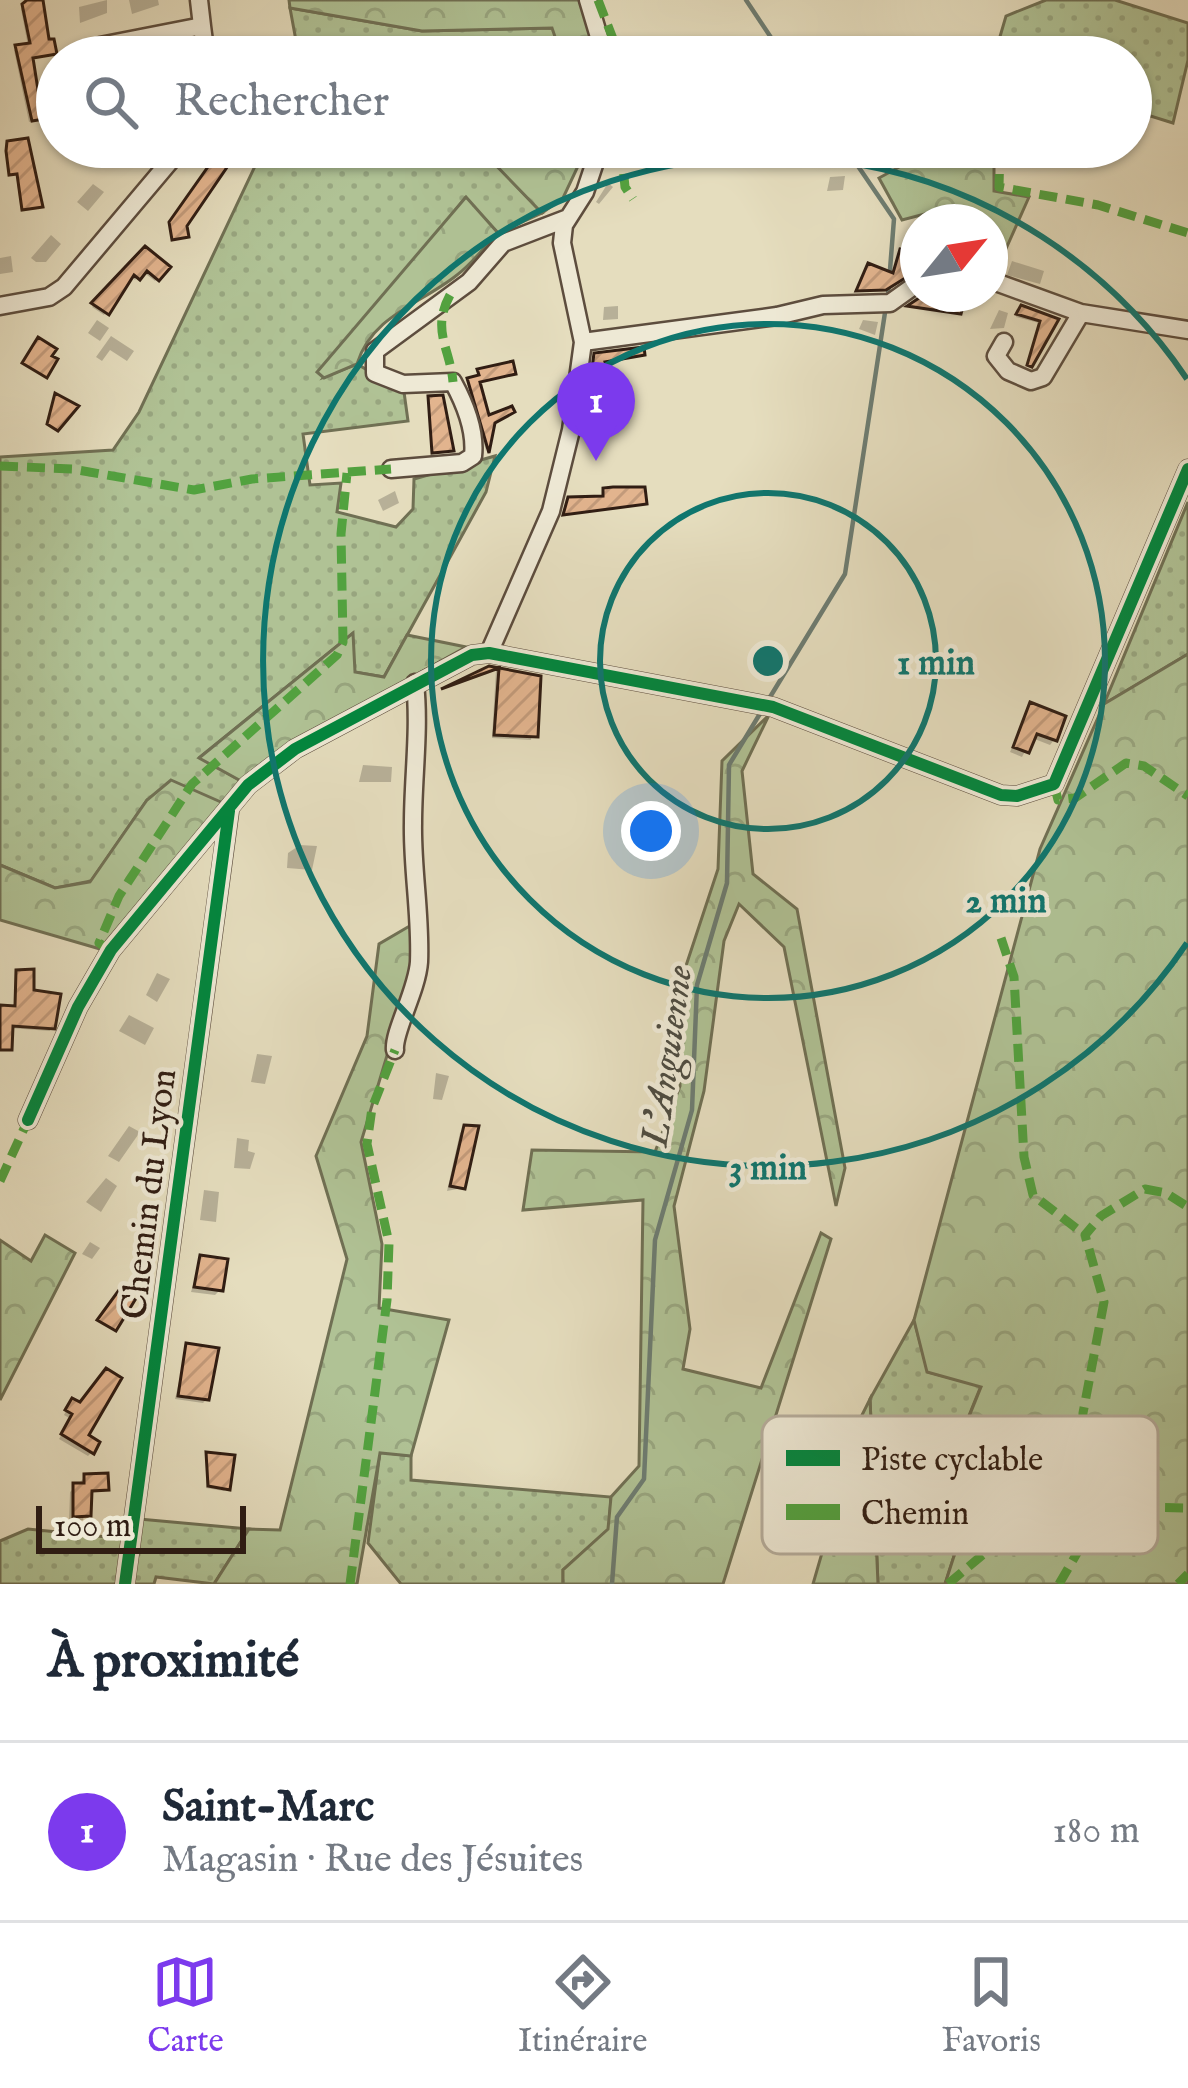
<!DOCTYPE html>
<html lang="fr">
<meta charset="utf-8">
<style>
:root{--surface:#fff;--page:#f2f2f3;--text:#1f2937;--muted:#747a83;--line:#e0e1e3;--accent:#7c3aed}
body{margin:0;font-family:"IM FELL English",serif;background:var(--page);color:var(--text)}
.compass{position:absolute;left:900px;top:204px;width:108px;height:108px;border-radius:50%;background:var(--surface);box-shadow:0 3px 9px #0004;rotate:60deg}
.scale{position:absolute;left:36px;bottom:30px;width:210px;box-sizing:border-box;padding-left:12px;border:6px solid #301d13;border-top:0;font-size:33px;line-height:42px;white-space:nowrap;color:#301d13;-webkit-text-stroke:9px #eee9d5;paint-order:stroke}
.you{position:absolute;left:651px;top:831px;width:42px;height:42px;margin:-30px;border:9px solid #fff;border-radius:50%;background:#1a73e8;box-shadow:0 0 0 18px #1a73e833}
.badge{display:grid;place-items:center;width:78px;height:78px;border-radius:50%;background:var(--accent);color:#fff;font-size:39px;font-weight:700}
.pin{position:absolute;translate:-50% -99px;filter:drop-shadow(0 3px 6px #0008)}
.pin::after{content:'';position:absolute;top:63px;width:42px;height:36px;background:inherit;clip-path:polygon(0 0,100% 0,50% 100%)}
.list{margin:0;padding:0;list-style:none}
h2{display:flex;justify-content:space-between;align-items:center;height:156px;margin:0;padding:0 48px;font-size:51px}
h2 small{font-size:39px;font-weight:400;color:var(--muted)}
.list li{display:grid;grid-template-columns:78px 1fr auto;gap:36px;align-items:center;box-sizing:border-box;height:180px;padding:0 48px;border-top:3px solid var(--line)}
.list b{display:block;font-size:45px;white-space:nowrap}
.list p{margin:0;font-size:39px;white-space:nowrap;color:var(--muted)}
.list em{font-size:39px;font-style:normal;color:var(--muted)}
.icon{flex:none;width:66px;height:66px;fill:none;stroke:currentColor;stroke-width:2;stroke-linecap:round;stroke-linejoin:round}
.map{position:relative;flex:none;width:1188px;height:1584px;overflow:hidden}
.search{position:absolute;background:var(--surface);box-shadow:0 3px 9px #0004;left:36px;right:36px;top:36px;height:132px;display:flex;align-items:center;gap:30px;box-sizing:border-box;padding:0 42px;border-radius:66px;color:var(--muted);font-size:45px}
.sheet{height:336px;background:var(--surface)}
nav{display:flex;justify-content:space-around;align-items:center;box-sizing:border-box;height:168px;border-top:3px solid var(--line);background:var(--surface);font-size:33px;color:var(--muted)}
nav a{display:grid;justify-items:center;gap:6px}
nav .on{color:var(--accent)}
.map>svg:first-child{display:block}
.grass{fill:url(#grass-dots);stroke:#707054;stroke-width:3}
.forest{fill:url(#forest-crowns);stroke:#707054;stroke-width:3}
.shadow{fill:#0003}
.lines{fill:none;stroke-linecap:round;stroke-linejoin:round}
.stream{stroke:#6d7c71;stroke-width:4.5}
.building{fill:url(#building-hatch);stroke:#301d13;stroke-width:3}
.minor-casing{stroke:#5d4d3e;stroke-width:21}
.minor{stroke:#eee9d5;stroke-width:16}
.quiet{stroke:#52a23f;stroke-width:9;stroke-dasharray:18 9;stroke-linecap:butt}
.cycleway-casing{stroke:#eee9d5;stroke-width:20}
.cycleway{stroke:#00873e;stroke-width:12}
.ring{fill:none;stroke:#0f766e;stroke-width:6}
.labels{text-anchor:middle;stroke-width:9;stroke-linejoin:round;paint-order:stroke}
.street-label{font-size:36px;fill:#301d13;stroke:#eee9d5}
.water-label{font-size:39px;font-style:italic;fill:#4f4d42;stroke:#eee9d5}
.key{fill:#eee9d5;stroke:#b5ac9b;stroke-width:3}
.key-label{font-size:33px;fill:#301d13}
.centre{fill:#0f766e;stroke:#eee9d5;stroke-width:6}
.ring-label{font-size:36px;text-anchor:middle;font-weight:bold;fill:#0f766e;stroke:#eee9d5;stroke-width:9;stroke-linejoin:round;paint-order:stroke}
</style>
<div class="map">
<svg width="1188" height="1584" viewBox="0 0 1188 1584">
<defs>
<pattern id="grass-dots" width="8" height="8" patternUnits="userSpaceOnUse" patternTransform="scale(3)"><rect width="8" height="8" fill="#b0c295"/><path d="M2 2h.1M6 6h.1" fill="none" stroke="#98a680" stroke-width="1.8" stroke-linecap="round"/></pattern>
<pattern id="forest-crowns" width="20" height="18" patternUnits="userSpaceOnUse" patternTransform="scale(3)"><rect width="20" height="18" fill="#b0c295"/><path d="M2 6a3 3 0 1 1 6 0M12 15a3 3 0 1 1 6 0" fill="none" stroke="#98a680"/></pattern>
<pattern id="building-hatch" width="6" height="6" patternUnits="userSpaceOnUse" patternTransform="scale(3)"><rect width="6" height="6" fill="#e2b48e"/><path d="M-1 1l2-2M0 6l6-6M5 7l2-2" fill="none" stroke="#c29a7a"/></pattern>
</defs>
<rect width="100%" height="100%" fill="#e5ddbe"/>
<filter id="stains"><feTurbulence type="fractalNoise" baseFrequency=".00167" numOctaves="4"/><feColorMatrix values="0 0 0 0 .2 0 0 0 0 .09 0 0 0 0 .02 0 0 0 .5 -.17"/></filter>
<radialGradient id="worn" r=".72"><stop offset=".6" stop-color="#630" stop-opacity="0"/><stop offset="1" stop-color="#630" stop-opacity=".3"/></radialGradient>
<path class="grass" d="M1046,0H1115L1188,23V60L1173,123L1131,110V57H994L1006,16Z
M290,8L422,31L553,28L562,57H299Z
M264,147H487L486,154L542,213L498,233L465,198L324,377L357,364L404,392L408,421L303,434L310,485L341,483L337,512L396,527L413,509L414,479L495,456L486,492L384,677L354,672L352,634L200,757L241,781L223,803L147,800L91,881L55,888L0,865V457L113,450L139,412Z
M1188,502V654L1104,704Z
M914,1320L928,1372L981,1386L927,1519L956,1550L945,1584H878L870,1399Z
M380,1452L411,1456V1480L611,1497L609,1529L563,1570V1584H401L368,1543Z
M139,1519L249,1529L214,1584L156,1577L154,1584H0V1541L28,1529L137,1540Z"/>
<path class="forest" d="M289,0H581L596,57H562L552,28L422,31L290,8Z
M487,147H587L563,198L542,213L485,154Z
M936,147H994V191L1029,197L1005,251L990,246V222H952L955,206L902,220L879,178Z
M466,197L498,233C485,246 472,264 457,275C421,304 372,315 357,364L324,378L317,372Z
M353,633L355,672L384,677L407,635L466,647L281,750L241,781L199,758Z
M1188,654V1584H945L956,1550L927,1520L981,1387L927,1372L914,1320L1040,849L1104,704Z
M769,715L742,771L753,874L797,909L845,1168L836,1206L784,947L739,904L724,941L704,1091L674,1206L690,1329L683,1369L761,1388L821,1233L831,1239L723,1584H563V1570L608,1529L611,1497L639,1466L643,1200L523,1210L532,1150L655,1152L680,1086L677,993L718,869L722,761Z
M171,780L223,803L100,949L0,920V865L55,888L90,882L147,800Z
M413,924V969L361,1142L382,1244L379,1308L449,1320L411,1456L380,1453L357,1584H214L249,1529L280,1530L347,1259L316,1156L367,1036L379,944Z
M45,1235L75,1253L0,1400V1240L31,1261Z
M870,1399L878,1584H813L862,1415Z"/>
<path class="shadow" d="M27,0H40L46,43L53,53L30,60L47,117L29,122L14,50L28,46L21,9Z
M107,0V13L80,23L79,7Z
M129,0H158L159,5L132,14Z
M278,47L285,51L286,57H272Z
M245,48L247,57H229L231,50Z
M9,144L40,207L37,209L21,211L16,175L8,176Z
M845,176L843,190L827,191L830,177Z
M608,183L613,187L599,204L596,202Z
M93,184L104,192L88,211L77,202Z
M51,235L61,244L46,262H36L31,258Z
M145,250L166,268L155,281L143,272L135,280L130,276L104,315L92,307Z
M11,256L13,272L0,274V258Z
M1012,261L1044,271L1040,284L1007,275Z
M618,306V319L603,320L604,307Z
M999,310L1008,313L1004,328L990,329Z
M1018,311L1055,320L1029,368L1039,323L1016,317Z
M97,320L109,328L100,341L88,333Z
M863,320L878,322L875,335L859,329Z
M111,336L134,351L127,361L110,350L102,361L96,357Z
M479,372L510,375L477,383L486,419L511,411L488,430L486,451L467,383L477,379Z
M395,491L399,503L383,511L378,500Z
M496,670L538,678L531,740L492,738Z
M1031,706L1054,740L1050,745L1032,738L1022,757L1010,752Z
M363,765L392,767L391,782H359Z
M300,845L317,846L312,870L287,868L288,853Z
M18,973L31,992L57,997L50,1031L10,1028L9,1049L0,1051V1010L14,1009Z
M157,973L170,979L157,1002L146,995Z
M129,1015L154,1028L145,1045L119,1031Z
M257,1054L272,1056L265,1084L251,1082Z
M436,1073L449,1076L442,1100L433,1099Z
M129,1126L140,1132L119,1162L108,1156Z
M465,1128L462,1188L447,1191L460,1133Z
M237,1138L249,1140L248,1151L255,1153L250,1169L234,1168Z
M106,1178L117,1186L101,1212L86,1202Z
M204,1190L219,1192L216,1222L200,1220Z
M90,1242L100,1248L92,1259L82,1254Z
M201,1258L220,1290L215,1295L191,1292Z
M187,1346L207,1399L203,1403L175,1399Z
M69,1405L92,1452L88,1456L59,1439L71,1419L64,1415Z
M207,1455L227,1488L224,1491L206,1488Z
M85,1477L106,1488L89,1494L83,1520L69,1521L70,1492Z"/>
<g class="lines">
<path class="stream" d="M746,0L784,57
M845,147L894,219L888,295
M767,702L845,574L886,306
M612,1584L617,1517L644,1479L655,1240L692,1110L697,985L727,883L729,765L761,712"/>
</g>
<path class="building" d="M27,0H43L49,39H54L57,54L33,58L38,90L49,88L51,105L50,118L32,121L15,45L30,43L22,4Z
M28,138L43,207L22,210L17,174L9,175L6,151L7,141Z
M222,147L236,154L187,226L189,237L172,240L169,222Z
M145,246L171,267L159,281L147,271L140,280L134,275L109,315L91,303Z
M900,249L918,254V270L886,290L856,291L868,263L893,273Z
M925,294H966L961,314L907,306Z
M1021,305L1059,319L1032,367L1027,365L1040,321L1016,314Z
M38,337L57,349L52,356L58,359L47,378L22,363Z
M644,347L645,355L605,362L614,393H609L606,425L585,424L594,353Z
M513,361L516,374L480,382L489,415L512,406L515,412L495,423L489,453L467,378L479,375L477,369Z
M55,393L79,406L58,431L47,424Z
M443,395L454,451L432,453L428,396Z
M613,487H645L647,504L563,515L568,497L603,496V488Z
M489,666L541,676L538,737L494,735L499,668L441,689Z
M1030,702L1066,716L1057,741L1037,734L1029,753L1013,747Z
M34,969V990L61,994L55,1029L13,1026L12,1050H0V1005L15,1006L16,970Z
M464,1125L479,1126L465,1189L450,1186Z
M200,1255L228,1259L223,1291L194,1287Z
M119,1290L135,1300L116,1331L97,1320Z
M186,1343L219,1348L209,1400L178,1396Z
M106,1368L122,1378L89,1435L100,1442L94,1454L61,1434L72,1414L65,1410L72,1398L80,1402Z
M206,1452L235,1455L230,1490L208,1486Z
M108,1473L109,1490L92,1491L91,1516L73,1517V1483H84V1474Z"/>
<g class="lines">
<g class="minor-casing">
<path id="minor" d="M588,0L605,57
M202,26L206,57
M91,57L100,46L202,26L199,0
M990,280L1081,313
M0,306L49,297L64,287L182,147
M583,342L777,316L823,305L890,303L918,283
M1004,342L996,356L1008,371L1031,381L1043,377L1081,313L1188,330
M391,469L462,463L473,456C476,430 465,404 453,382L403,384L375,373V351L469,282L503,243L568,218
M489,653L551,511L571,430L583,342L562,243L564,225L585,192L600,147
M395,1050C393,1032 417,991 419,962C421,915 412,869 413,823C413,777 420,729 415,683
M28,1120L78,1007L111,950L248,785L295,749L472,655L489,653L773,707L1001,795L1017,796L1054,784L1188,469
M125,1584L229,812"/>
</g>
<use href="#minor" class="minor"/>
<path class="quiet" d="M598,0L620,57
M621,147L625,187L633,199
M1000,147L999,187L1098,205L1188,233
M450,295C431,330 450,348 453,382
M0,466L72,469L194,490L252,479L391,469
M1054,784L1058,800L1075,798L1126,763L1144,766L1188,796
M1001,938L1014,977L1024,1157L1033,1195L1085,1235
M111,951L99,943L119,896L192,784L337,655L343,642L341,534L347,473
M0,1181L28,1120
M1083,1506V1413L1104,1302L1085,1235L1101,1216L1145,1189L1166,1193L1188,1207
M1030,1515L1056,1487L1084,1470
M350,1584L387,1300L389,1243L367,1144L372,1108L395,1050
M948,1584L1030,1515L1083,1506L1188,1508
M1059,1584L1080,1548L1154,1512
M1178,1584L1188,1574"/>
<g class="cycleway-casing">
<path id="cycleway" d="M28,1120L78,1007L111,950L248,785L295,749L472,655L489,653L773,707L1001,795L1017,796L1054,784L1188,469
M125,1584L229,811"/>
</g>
<use href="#cycleway" class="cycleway"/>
</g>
<g class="ring">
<circle cx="768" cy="661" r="168"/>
<circle cx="768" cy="661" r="337"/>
<path d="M1187 943A505 505 0 1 1 1187 379"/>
</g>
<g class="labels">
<g class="street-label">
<text transform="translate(147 1194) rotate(-83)" y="13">Chemin du Lyon</text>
</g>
<g class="water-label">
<text transform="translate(665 1056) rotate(-82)" y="14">L'Anguienne</text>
</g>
</g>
<rect x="762" y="1416" width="396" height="138" rx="18" class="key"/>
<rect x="786" y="1450" width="54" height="16" fill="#00873e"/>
<rect x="786" y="1504" width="54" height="16" fill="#52a23f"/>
<g class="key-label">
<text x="861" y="1470">Piste cyclable</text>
<text x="861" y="1524">Chemin</text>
</g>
<circle cx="768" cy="661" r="18" class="centre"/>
<g class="ring-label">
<text x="936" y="674">1 min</text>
<text x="1006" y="912">2 min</text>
<text x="768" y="1179">3 min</text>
</g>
<rect width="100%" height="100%" filter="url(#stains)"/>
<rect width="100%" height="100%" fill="url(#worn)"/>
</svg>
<svg class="compass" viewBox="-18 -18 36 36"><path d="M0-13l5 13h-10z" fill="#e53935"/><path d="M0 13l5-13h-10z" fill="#747a83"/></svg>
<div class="scale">100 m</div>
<div class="you"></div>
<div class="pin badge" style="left:596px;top:461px">1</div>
<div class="search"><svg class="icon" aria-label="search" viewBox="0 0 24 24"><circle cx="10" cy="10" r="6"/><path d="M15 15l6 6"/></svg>Rechercher</div>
</div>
<section class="sheet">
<h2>À proximité<small></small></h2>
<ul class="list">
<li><span class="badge">1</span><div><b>Saint-Marc</b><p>Magasin · Rue des Jésuites</p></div><em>180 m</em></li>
</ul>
</section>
<nav>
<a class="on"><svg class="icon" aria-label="map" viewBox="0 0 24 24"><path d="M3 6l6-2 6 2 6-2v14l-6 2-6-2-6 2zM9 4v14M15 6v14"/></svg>Carte</a>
<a><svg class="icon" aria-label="directions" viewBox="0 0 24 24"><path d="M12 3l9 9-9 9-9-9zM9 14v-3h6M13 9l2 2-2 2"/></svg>Itinéraire</a>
<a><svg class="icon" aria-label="saved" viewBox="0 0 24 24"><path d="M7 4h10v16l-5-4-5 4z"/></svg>Favoris</a>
</nav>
